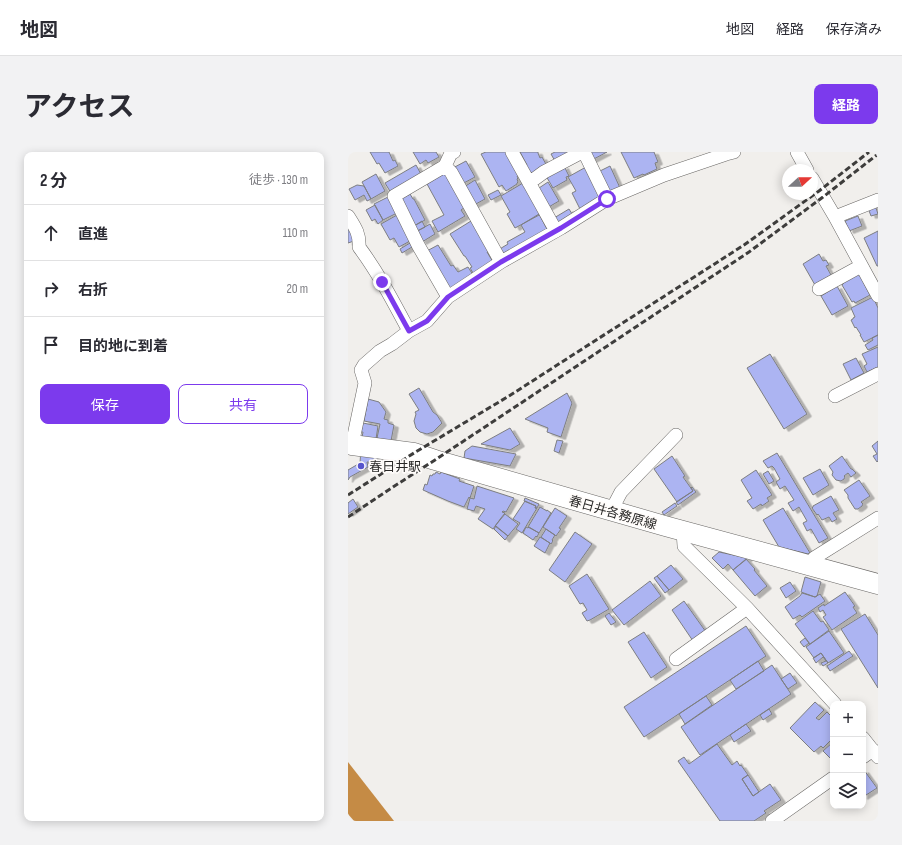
<!DOCTYPE html>
<html lang="ja">
<meta charset="utf-8">
<style>
:root{--surface:#fff;--page:#f2f2f3;--text:#2b2b33;--muted:#7c7c81;--line:#e1e1e2;--accent:#7c3aed}
body{margin:0;font-family:"Sofia Sans Condensed","Noto Sans JP",sans-serif;background:var(--page);color:var(--text)}
.controls{position:absolute;right:12px;bottom:12px;display:grid;overflow:hidden;border-radius:8px;box-shadow:0 2px 10px #0003}
.controls button{width:36px;height:36px;display:grid;place-items:center;padding:0;border:0;border-bottom:1px solid var(--line);background:var(--surface);color:var(--text);font:20px sans-serif}
.compass{position:absolute;left:434px;top:12px;width:36px;height:36px;border-radius:50%;background:var(--surface);box-shadow:0 2px 10px #0003;rotate:69deg}
.stop{position:absolute;width:12px;height:12px;margin:-9px;border:3px solid #7c3aed;border-radius:50%;background:#fff}
.stop.end{background:#7c3aed;border-color:#fff;box-shadow:0 1px 4px #0008}
.list{margin:0;padding:0;list-style:none}
h2{display:flex;justify-content:space-between;align-items:center;height:52px;margin:0;padding:0 16px;font-size:17px}
h2 small{font-size:13px;font-weight:400;color:var(--muted)}
.list li{display:grid;grid-template-columns:26px 1fr auto;gap:12px;align-items:center;box-sizing:border-box;height:56px;padding:0 16px;border-top:1px solid var(--line)}
.list b{display:block;font-size:15px;white-space:nowrap}
.list em{font-size:13px;font-style:normal;color:var(--muted)}
.actions{display:flex;gap:8px;padding:12px 16px}
.actions a{flex:1;padding:9px 0;border:1px solid var(--accent);border-radius:8px;text-align:center;font-size:14px;color:var(--accent)}
.actions .main{background:var(--accent);color:#fff}
.icon{flex:none;width:22px;height:22px;fill:none;stroke:currentColor;stroke-width:2;stroke-linecap:round;stroke-linejoin:round}
.map{position:relative;flex:none;width:530px;height:669px;overflow:hidden;border-radius:8px}
header{display:flex;align-items:center;gap:24px;box-sizing:border-box;height:56px;padding:0 20px;background:var(--surface);border-bottom:1px solid var(--line)}
header strong{font-size:19px}
nav{display:flex;gap:22px;margin-inline-start:auto;font-size:14px}
.intro{display:flex;align-items:center;justify-content:space-between;box-sizing:border-box;height:96px;padding:0 24px}
h1{margin:0;font-size:28px}
.button{padding:10px 18px;border-radius:8px;background:var(--accent);color:#fff;font-size:14px;font-weight:700}
main{display:flex;gap:24px;padding:0 24px}
aside{flex:1;background:var(--surface);border-radius:8px;box-shadow:0 2px 10px #0003}
.map>svg:first-child{display:block}
.water{fill:#c58b45}
.building{fill:#acb4f2;stroke:#7d7e81;filter:url(#shadow)}
.lines{fill:none;stroke-linecap:round;stroke-linejoin:round}
.street-casing{stroke:#696765;stroke-width:14}
.primary-casing{stroke:#696765;stroke-width:21}
.street{stroke:#fff;stroke-width:13}
.primary{stroke:#fff;stroke-width:20}
.rail{stroke:#3e3d3c;stroke-width:3;stroke-dasharray:6 3;stroke-linecap:butt}
.route{stroke:#7c3aed;stroke-width:5}
.poi-dot{fill:#5654cc;stroke:#fffcfa;stroke-width:1.5}
.labels{text-anchor:middle;stroke-width:3.5;stroke-linejoin:round;paint-order:stroke}
.poi-label{font-size:13px;fill:#2a2928;stroke:#fffcfa;text-anchor:start}
.street-label{font-size:13px;fill:#2a2928;stroke:#fffcfa}
</style>
<header>
<strong>地図</strong>
<nav><a>地図</a><a>経路</a><a>保存済み</a></nav>
</header>
<div class="intro"><h1>アクセス</h1><a class="button">経路</a></div>
<main>
<aside>
<h2>2 分<small>徒歩 · 130 m</small></h2>
<ul class="list">
<li><svg class="icon" aria-label="ahead" viewBox="0 0 24 24"><path d="M12 20V5M6 11l6-6 6 6"/></svg><div><b>直進</b></div><em>110 m</em></li>
<li><svg class="icon" aria-label="right" viewBox="0 0 24 24"><path d="M7 20v-9h11M14 6l5 5-5 5"/></svg><div><b>右折</b></div><em>20 m</em></li>
<li><svg class="icon" aria-label="arrive" viewBox="0 0 24 24"><path d="M6 21V4h12l-3 4 3 4H6"/></svg><div><b>目的地に到着</b></div></li>
</ul>
<div class="actions"><a class="main">保存</a><a>共有</a></div>
</aside>
<div class="map">
<svg width="530" height="669" viewBox="0 0 530 669">
<defs>
<filter id="shadow"><feDropShadow dx="4.5" dy="2.5" stdDeviation="0" flood-color="#0004"/></filter>
</defs>
<rect width="100%" height="100%" fill="#f1efec"/>
<path class="water" d="M0,610L46,669H6L0,662Z"/>
<path class="building" d="M22,0H41L45,9L47,8L50,14L37,21L31,11L29,12Z
M65,0H88L91,5L80,11L78,8L72,12Z
M138,0H158L170,23L169,24L170,26L169,27L170,30L169,31V32L158,39L154,33L151,35L133,2Z
M172,0H190V1L192,6L194,5L199,14L183,25L177,15L179,13Z
M207,0H222L208,11L203,2Z
M240,0H259L244,8Z
M273,0H306L310,10L307,11L309,17L296,23L295,22L286,26Z
M118,9L127,25L114,32L105,16Z
M68,13L74,24L43,41L37,31Z
M216,14L221,24L218,25L219,28L205,36L198,24Z
M262,14L273,38L261,43L250,20Z
M238,15L255,47L232,57L224,41L228,39L220,25Z
M97,21L117,55L113,58L117,64L90,80L84,69L96,63L79,32Z
M28,22L37,39L23,47L14,30Z
M127,28L137,47L126,53L116,35Z
M200,30L211,49L199,56L191,36Z
M175,31L193,62L167,76L159,62L162,60L153,44Z
M9,33L16,34L23,47L19,49L16,43L7,48L1,37Z
M150,38L153,43L143,48L140,43Z
M62,42L65,47H66L77,68L66,74L53,47Z
M40,45L49,61L35,68L26,52Z
M27,53L35,68L30,72L27,67L24,69L18,58Z
M527,53L530,62L523,64L520,56Z
M221,57L226,65L210,74L206,66Z
M191,62L200,79L155,107L150,98L160,92L159,90L177,80L173,73Z
M49,63L62,89L51,95L46,86L42,88L33,72Z
M510,64L514,74L501,79L497,69Z
M74,69L77,75L69,79L66,74Z
M123,69L141,99L139,100L145,110L127,124L122,116L124,115L117,104H116L102,82Z
M82,72L87,82L74,90L68,80Z
M0,76L9,88L0,91Z
M530,79V114H529L516,86Z
M62,91L64,95L54,101L52,97Z
M90,93L103,114L105,113L110,120L120,115L127,126L103,141L77,100Z
M471,102L475,109L478,108L481,113L478,114L483,123L467,133L455,112Z
M511,122L522,143L507,151L506,149L504,150L494,133L496,131L495,130Z
M489,134L500,154L484,163L473,144Z
M525,145L530,156V183L516,190L512,183H513L508,175L507,176L503,168L505,167V166L507,165L503,156Z
M530,183V193L520,198L517,193L525,188L524,186Z
M530,195V215L519,220L516,214L519,212L514,202Z
M422,202L459,262L436,277L399,216Z
M508,206L516,221L503,228L495,212Z
M71,236L85,260L89,263L94,271L85,280L79,282L72,280L68,276L66,269L68,262L67,260L71,258L61,242Z
M219,241L224,251L213,285L199,280L200,276L177,267Z
M20,247L31,250L38,260L36,267L40,268V271L46,273L43,289L29,286L32,272L16,269Z
M15,271L30,274L28,287L14,285L15,280H13Z
M162,276L172,292L162,298L133,292Z
M209,288L215,289L211,301L206,299Z
M530,289V309L529,310L525,304L529,302L524,294Z
M124,294L168,302L162,314L116,306L117,299Z
M13,296L28,300L29,306V310L23,312L22,310H19L20,315L2,325L0,328V318L12,311Z
M429,301L480,386L471,391L463,377L459,379L455,371L459,369L451,355L445,359L440,351L446,348L437,334L432,337L428,330L432,327L426,316L424,314L420,316L415,309Z
M324,304L337,324L335,325L345,339L329,350L306,317Z
M494,304L503,317H504L508,321L503,325L500,321L496,324L497,325L496,327L493,329L488,328L484,323L485,320L481,314Z
M472,317L481,333L465,343L455,326Z
M408,318L424,343L419,346L421,349L414,354L413,352L405,357L399,349L404,346L393,328Z
M420,319L426,329L421,332L415,322Z
M88,320L92,322L93,320L112,327L111,329L126,334L122,346L121,345L116,355L100,349L75,338L77,332L79,333L82,323L84,324L85,322H87Z
M511,328L522,344L513,350L515,352L514,354L510,357H507L500,346V343L496,338Z
M129,334L166,346L158,360L155,359L154,360L157,361L153,366L145,377L130,367L137,357L128,354L126,359L119,357L122,346L126,347Z
M344,335L348,340L330,353L328,350L345,339L343,336Z
M483,344L491,358L485,361L489,367L484,370L481,365L474,368L470,362L469,363L464,356L465,355V354Z
M177,346L191,352L189,356H187L188,354L176,349Z
M5,347L10,355L0,362V351Z
M177,349L188,354L187,356H189L174,381L168,377L172,371L165,367Z
M327,351L329,354L316,363L314,360Z
M192,355L199,359V358L203,361L191,381L180,375Z
M207,356L219,364L211,376L213,377L208,384L195,375Z
M435,356L462,401L460,402L431,395L415,368Z
M157,362L170,372L160,384L147,374Z
M148,374L160,384L157,388L146,377Z
M178,375L180,376L181,375L191,381L189,385L188,384L185,388L175,381Z
M198,377L207,383L204,388L205,389L203,392L193,385Z
M227,380L244,392L217,430L201,418Z
M192,385L202,391L197,401L186,394Z
M371,400L400,406L385,418L380,412L375,417L364,406Z
M398,407L407,417L406,418L419,434L407,444L385,418Z
M323,413L335,427L321,438L309,424Z
M239,422L261,457L242,468L239,469L234,461L239,458L235,451L232,452L221,434Z
M309,424L321,438L317,441L306,426Z
M457,425L473,430L469,444L467,445L453,440Z
M302,429L313,444L276,473L264,458Z
M442,430L448,439L438,446L432,436Z
M497,440L507,454L505,455L509,461L484,478L475,465L478,463L475,458L472,460L470,456L476,452V454Z
M454,441L467,445L472,442L477,449L454,465L452,463L445,467L437,455L452,444Z
M336,449L358,480L345,489L324,458Z
M465,459L473,470L475,469L481,478L462,492L447,472Z
M261,461L268,470L263,473L257,464Z
M517,462L530,483V536L493,477Z
M398,474L418,504L296,585L276,555Z
M481,479L496,501L480,511L473,501L466,506L458,495Z
M296,480L319,515L303,526L280,490Z
M457,486L461,491L456,495L452,490Z
M501,499L505,504L482,519L479,514Z
M473,501L480,511L475,514L473,511L478,509L475,505L468,511L465,506Z
M410,509L416,519L388,537L382,528Z
M424,513L443,542L352,603L333,575Z
M442,521L449,531L440,537L433,527Z
M358,544L364,553L337,572L331,562Z
M467,550L476,558L468,566L471,568L479,560L485,566V586L475,596L473,594L466,600L442,576Z
M421,557L424,562L415,568L412,563Z
M398,572L403,579L386,590L382,583Z
M485,590V609L475,599Z
M369,592L384,613L389,609L392,614L393,613L400,623L394,627L405,644L422,632L433,648L416,659L418,661L406,669H372L330,609L336,605L341,612Z
M516,618L529,636L515,645V619Z
M400,623L411,640L405,644L394,627Z"/>
<g class="lines">
<g class="street-casing">
<path id="street" d="M164,0L208,79
M236,0L259,47
M449,0L459,18
M97,14L103,20L153,110
M464,26L487,65L530,144
M181,31L196,20L234,0
M0,64C7,75 12,82 11,95C31,122 46,151 61,179
M487,65L530,48
M471,137L513,114
M100,145L70,93L46,44L97,14L103,1L106,0
M487,244L530,222
M4,293L17,231L13,218L16,213L32,199L44,192L61,179L79,169L100,145L153,110L213,76L259,47L316,23L378,2L386,0
M263,359L273,340L328,283
M335,379L336,394L399,456L487,552
M463,414L466,406L530,366
M328,507L399,456
M515,586L530,605
M515,605L525,598
M424,669L485,626"/>
</g>
<g class="primary-casing">
<path id="primary" d="M0,292L4,293L66,301L87,308L317,374L530,432"/>
</g>
<use href="#street" class="street"/>
<use href="#primary" class="primary"/>
<path class="rail" d="M0,343L66,301L161,244L396,93L471,39L521,0
M0,365L45,335L87,308L401,100L475,45L530,2"/>
</g>
<g class="lines">
<path class="route" d="M34,130L61,179L79,169L100,145L153,110L213,76L259,47"/>
</g>
<circle class="poi-dot" cx="13" cy="314" r="4"/>
<g class="labels">
<g class="poi-label">
<text x="21" y="319">春日井駅</text>
</g>
<g class="street-label">
<text transform="translate(265 360) rotate(16)" y="5">春日井各務原線</text>
</g>
</g>
</svg>
<div class="controls">
<button>+</button>
<button>−</button>
<button><svg class="icon" aria-label="layers" viewBox="0 0 24 24"><path d="M12 4l9 5-9 5-9-5zM3 14l9 5 9-5"/></svg></button>
</div>
<svg class="compass" viewBox="-18 -18 36 36"><path d="M0-13l5 13h-10z" fill="#e53935"/><path d="M0 13l5-13h-10z" fill="#7c7c81"/></svg>
<div class="stop" style="left:259px;top:47px"></div>
<div class="stop end" style="left:34px;top:130px"></div>
</div>
</main>
